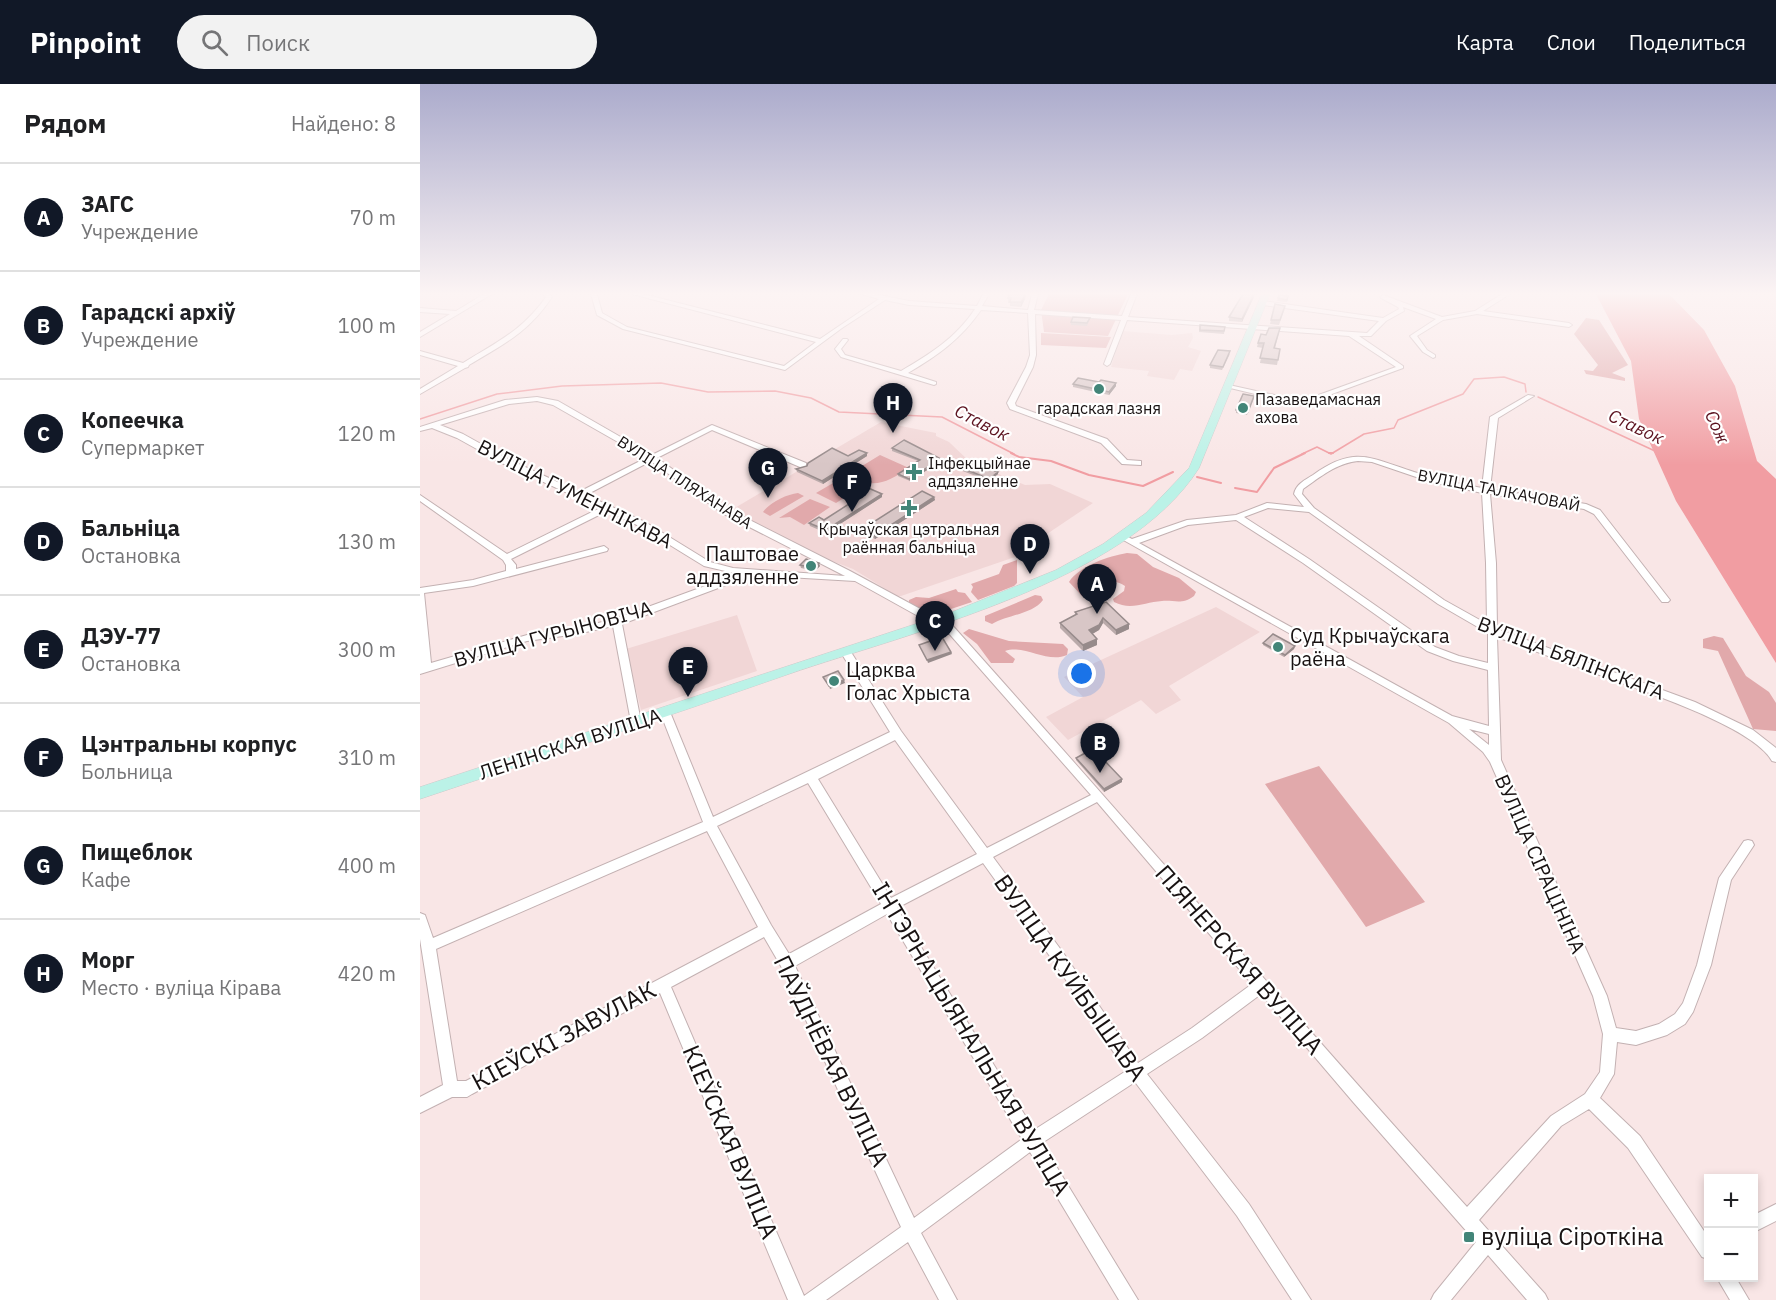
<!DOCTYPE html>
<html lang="ru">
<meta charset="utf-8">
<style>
:root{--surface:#fff;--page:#f2f2f2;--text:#202124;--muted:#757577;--line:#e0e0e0;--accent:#111827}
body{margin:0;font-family:"IBM Plex Sans",sans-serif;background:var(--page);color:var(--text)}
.controls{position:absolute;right:18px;bottom:18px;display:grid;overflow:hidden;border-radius:0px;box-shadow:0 3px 9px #0003}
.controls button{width:54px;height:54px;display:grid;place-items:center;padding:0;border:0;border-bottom:2px solid var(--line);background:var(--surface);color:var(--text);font:30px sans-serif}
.you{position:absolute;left:662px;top:590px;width:21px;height:21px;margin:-15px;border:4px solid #fff;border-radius:50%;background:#1a73e8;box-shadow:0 0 0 9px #1a73e833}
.badge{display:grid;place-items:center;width:39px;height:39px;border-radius:50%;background:var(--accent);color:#fff;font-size:20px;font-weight:700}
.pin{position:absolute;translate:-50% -50px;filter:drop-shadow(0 2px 3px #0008)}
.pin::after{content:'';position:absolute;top:32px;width:21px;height:18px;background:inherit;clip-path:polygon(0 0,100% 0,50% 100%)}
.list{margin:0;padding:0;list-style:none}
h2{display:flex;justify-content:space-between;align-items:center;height:78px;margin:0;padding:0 24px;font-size:26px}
h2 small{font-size:20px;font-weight:400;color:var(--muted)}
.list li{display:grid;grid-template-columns:39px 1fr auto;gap:18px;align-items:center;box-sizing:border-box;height:108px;padding:0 24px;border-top:2px solid var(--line)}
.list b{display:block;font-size:22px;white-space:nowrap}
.list p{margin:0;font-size:20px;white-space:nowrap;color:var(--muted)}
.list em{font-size:20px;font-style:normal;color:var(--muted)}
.icon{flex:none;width:33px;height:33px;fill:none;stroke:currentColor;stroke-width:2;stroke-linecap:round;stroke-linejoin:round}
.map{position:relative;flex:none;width:1356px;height:1216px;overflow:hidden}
header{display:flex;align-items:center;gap:36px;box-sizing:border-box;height:84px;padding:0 30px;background:var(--accent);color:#fff}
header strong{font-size:28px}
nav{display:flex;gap:33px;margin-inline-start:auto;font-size:21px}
.search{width:420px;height:54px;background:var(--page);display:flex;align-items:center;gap:15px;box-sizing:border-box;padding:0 21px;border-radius:33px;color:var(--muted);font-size:22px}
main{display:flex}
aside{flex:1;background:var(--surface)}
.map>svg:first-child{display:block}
.built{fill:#f1d6d6}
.green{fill:#e1a9ab}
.water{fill:#f19da2}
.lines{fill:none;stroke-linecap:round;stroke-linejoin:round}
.stream-far1{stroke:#f19da2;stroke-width:1.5}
.stream{stroke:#f19da2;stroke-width:2}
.minor-casing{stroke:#c3b1b2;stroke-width:2}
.major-casing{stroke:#cccbcb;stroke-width:1}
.minor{fill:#fff;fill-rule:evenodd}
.major{fill:#bbf2e7;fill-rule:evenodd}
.wall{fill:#baaaaa}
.shaded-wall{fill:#978b8b}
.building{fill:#d8c6c6;stroke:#978b8b;stroke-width:1.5}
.poi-dot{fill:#428578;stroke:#fff;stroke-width:2}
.labels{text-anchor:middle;stroke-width:4.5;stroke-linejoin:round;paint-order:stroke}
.far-poi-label{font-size:16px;fill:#181212;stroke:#fff;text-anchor:start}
.far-street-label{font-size:16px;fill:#181212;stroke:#fff}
.far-water-label{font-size:18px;font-style:italic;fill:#5c121f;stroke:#fff}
.street-label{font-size:20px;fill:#181212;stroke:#fff}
.poi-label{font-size:20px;fill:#181212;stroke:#fff;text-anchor:start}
.near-street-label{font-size:24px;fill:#181212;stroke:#fff}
.near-poi-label{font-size:24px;fill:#181212;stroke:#fff;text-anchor:start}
</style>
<header>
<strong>Pinpoint</strong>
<div class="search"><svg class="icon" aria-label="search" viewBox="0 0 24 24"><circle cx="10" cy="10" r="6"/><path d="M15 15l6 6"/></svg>Поиск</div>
<nav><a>Карта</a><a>Слои</a><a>Поделиться</a></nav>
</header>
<main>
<aside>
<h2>Рядом<small>Найдено: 8</small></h2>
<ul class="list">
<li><span class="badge">A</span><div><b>ЗАГС</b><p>Учреждение</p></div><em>70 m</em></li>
<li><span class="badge">B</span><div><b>Гарадскі архіў</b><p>Учреждение</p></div><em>100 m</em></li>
<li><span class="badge">C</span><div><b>Копеечка</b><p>Супермаркет</p></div><em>120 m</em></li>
<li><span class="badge">D</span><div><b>Бальніца</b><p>Остановка</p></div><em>130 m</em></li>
<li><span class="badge">E</span><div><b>ДЭУ-77</b><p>Остановка</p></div><em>300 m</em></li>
<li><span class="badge">F</span><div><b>Цэнтральны корпус</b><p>Больница</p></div><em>310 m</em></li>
<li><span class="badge">G</span><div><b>Пищеблок</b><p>Кафе</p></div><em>400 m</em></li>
<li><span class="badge">H</span><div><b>Морг</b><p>Место · вуліца Кірава</p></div><em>420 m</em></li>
</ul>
</aside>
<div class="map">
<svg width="1356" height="1216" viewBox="0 0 1356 1216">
<rect width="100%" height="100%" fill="#f9e6e6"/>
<path class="built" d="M702,247L752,251L772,249L773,254L768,263L781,267L772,287L760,285L754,296L727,292L729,287L691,283Z
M461,338L516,349V352L529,358L550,378L605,401L630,400L673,419L621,454L606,451L595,473L481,512H477L433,485L375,463L313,425Z
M796,523L840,548L749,602L761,616L736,630L721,616L648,656L626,633L663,613L644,593Z
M317,531L337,587L221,626L206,565Z"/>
<path class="green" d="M629,210H708L688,252L624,248L621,226Z
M1166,234L1179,236L1208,281L1192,289L1205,294V297L1166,290L1164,286L1173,287L1178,281L1154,250Z
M621,249L691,253L686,264L621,261Z
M460,371L489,384C468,398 452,407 429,390Z
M420,395L443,402L416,419L396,409Z
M378,409L384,412L350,432L343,428C349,419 367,410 378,409Z
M390,415L410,423L384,441L370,433L359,434Z
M707,469L717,470L733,483L759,494L776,508L774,512C762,521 755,516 742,517C725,518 711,527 694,518L693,515L704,507L705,502C698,497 693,497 686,500L681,510L674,514L662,512L649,498C659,482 689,472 707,469Z
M597,476V499L594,502L558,516L551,508L553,503L551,500L579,490L583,481Z
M536,505L538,508L545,509L552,518L516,530H505L489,519V516L496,513L509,514Z
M615,511L621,512L623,516C613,530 587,531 572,540L565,537V532Z
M549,545L589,557L643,560L648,565L647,571C627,580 605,560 585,567L595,575L593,579H571L557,560L543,549Z
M1294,552L1303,554L1326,592L1349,608L1356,619V647L1333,645L1298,567L1283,564V555Z
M899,682L1005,818L946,843L845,700Z"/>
<path class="water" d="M1176,210H1249L1284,246L1315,302L1337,377L1356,395V579L1256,417L1219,335L1211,277Z"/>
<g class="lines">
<path class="stream-far1" d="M1118,313L1235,367
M0,335L77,310L142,302L241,299L288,308L355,307L391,314L419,328L522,333L594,370
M882,370L897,363L911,370L944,350L974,344L978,336L1043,310L1054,295L1084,293L1105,300L1106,308"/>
<path class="stream" d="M591,369L599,373L631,377L669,391L723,402L753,388
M909,369H913
M777,393L801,399
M815,404L837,408L854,384L885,369"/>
<g class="minor-casing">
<path id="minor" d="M64,210H72L0,253V248L30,230L0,228V224L36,227Z
M122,210H129L132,213C109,248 84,260 49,281L48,283L45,284L0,310V305L38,282L0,271V267L43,279C77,258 102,247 126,213Z
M171,210H177L182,229L207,243L364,282L396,258L212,210H223L400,255L459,215L441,210H455L489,217L557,222L563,210H569L562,222L608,226L612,210H618L614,226L702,232L711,210H717L708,233L947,249L959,237L843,221L840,219L843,217L963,234L979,225L978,223L961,214L960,213L963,211L1022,233L1055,227L1082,210H1090L1063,227L1149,239L1152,241L1149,243L1057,230L1023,236L997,252L1007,266L1015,271V273L1013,274L1003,268L990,252L1016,235L983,223L984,227L966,237L951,252H939L983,282V284L882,321L806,303L809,301L882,317L976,283L929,252L707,236L690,280L687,282L684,280L701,236L615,230L616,271L613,283L595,319L596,322L687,355L707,376L721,377V381L702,380L681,359L590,325L587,319L606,283L610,271L608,229L561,226C541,255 517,272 488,289L516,298V300L514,301L421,273L415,265L423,255H427L428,256L421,265L425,271L481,287C510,270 536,254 555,225L489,221L465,216L422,244L365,286L203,245L177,231Z
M1108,311L1114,312L1078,334L1070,405L1166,420L1180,426L1250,516L1248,518H1242L1174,430L1164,425L1070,410L1076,479L1077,545L1275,618L1333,646L1356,664V678L1352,677C1334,643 1223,607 1185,593C1149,580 1113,566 1077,553L1081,676L1187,912L1196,944L1216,947L1239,940L1255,930L1263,919L1277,881L1299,794L1324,757L1328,756L1332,757L1334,761L1311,796L1291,881L1273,928L1265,940L1247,951L1216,961L1197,958L1194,990L1180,1014L1220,1052L1288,1153V1175L1282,1173L1208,1064L1169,1025L1141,1042L1059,1136L1125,1210L1128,1216H1107L1068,1171L1031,1216H1011L1014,1210L1056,1158L934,1019L841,910L782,954L727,990L829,1120L891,1216H872L817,1132L715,998L622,1059L718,1216H699L610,1068L501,1149L537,1216H519L488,1158L406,1216H368L240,909L52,1010L47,1013H32L0,1029V1013L23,1001L0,855V829L5,831L13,854L283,738L240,628L241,625H249L250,628L293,733L470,648L420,567L425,564L429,565L481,647L567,764L671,711L518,537L498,532L435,497L333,491L202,540L221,638L220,641H212L211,638L193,542L157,550L107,557L0,590V504L53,496L86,487V481L83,476L0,417V411L87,470L180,424L82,379L37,354L12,344L0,347V343L85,316L117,313L138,317L232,371L292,341L386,379V383H380L292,346L237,374L308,425L430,487L504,527L524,532C700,728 871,928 1047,1123L1131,1032L1165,1010L1180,988L1183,950L1173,912L1070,678L1063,668L1029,639L698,453L702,450L712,455L767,436L816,431L847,419L884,423L874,410C876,400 885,396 893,391C935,361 950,374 994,388C1016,395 1039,400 1062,404L1070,333ZM117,317L133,321L226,374L159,408L88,375L43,350L20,341L89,320ZM231,377L302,429L425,492L313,484L290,478L225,438L166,411ZM938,377L952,378L1008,397L1062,409L1066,479L1067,540L1024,516L894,424L882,410L883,405C900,393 917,379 938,377ZM848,424L889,428L1018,520L1068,549V579L1039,572L1015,563L889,475L824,433ZM187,427L219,442L284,482L318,490L195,535L157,544L107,551L11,579L4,509L53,502L187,467L188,465L184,462L96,485V481L91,475ZM816,436L883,479L1007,567L1033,577L1068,586L1069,642L1032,632L719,459L768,441ZM1049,645L1069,650V661ZM475,656L557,770L471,814L398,695ZM388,699L461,820L369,870L351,841L297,742ZM677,718L832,900L772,944L718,979L644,870L573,773ZM287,747L338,843L46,997H37L16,865ZM563,779L634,878L706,987L614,1046L477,824ZM467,830L602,1055L494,1134L375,882ZM344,853L362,884L481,1143L384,1212L251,903Z
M1356,1120V1137L1334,1148V1131Z
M1297,1194H1316L1329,1216H1310Z"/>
</g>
<g class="major-casing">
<path id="major" d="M842,210H850L779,384C707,498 491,548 369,590C246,633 123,674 0,715V703L532,528L636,486L683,460L726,429L769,384Z"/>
</g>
<use href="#minor" class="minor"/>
<use href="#major" class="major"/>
</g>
<path class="wall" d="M589,210H606L605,215L601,223L590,222V219H588V214Z
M834,213L822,238L809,237V233Z
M858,214H868L867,218L857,217Z
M864,226L859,241L850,240L851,236Z
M670,234L667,242L651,241V238Z
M780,241L805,243L804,250L779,248Z
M860,244L855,264L860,265L857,281L840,279L843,264L837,263L838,259L846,251Z
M810,270L802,286L790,284V281Z
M679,298L696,299V302L689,311L653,303V300Z
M834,314L827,331L816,329V326Z
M472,364L521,377L490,397L478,392V390L498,377L472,367Z
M447,369V372L403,400L377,388L376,385L428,372Z
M540,383L578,388V390L569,397L540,386Z
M438,409L462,410V413L406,449L390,442L389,439L404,436L441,413L438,411Z
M514,413L515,416L455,455L442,448L441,446Z
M380,481L400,482L395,487L381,484Z
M686,518L709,545L696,551L683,539L679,546L672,550L677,561L663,567L640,544V539L655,531V528Z
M843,559L875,562L874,565L864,573L843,561Z
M656,674L676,677L702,695V698L684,708L656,676Z"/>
<path class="shaded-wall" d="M603,210H606L605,215L601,223V218Z
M834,210V213L822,238V235Z
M696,299V302L689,311V308Z
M447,369V372L403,400L402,397Z
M521,375V377L490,397L489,395Z
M578,388V390L569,397V395Z
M462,410V413L406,449V446Z
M514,413L515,416L455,455L454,452Z
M399,479L400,482L395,487L394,484Z
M683,534V539L679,546L669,552V546Z
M709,540V545L696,551V546Z
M677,555V561L663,567V561Z
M875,562L874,565L864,573L865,571Z
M531,568L532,570L508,579L507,576Z
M424,596L425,599L410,605L409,602Z
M702,695V698L684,708V705Z"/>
<path class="building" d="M589,210H603L605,211L601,218H590L591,214H588Z
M823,210H834L822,235L809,233Z
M859,211L868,212L867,216L858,214Z
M855,220L865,222L860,236H851Z
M653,233L670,234L667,239L651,238Z
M780,241L805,243L804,247L780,246Z
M849,244H860L854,264L860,265L858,276L840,274L844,259H838L841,250L846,251Z
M798,266L810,267L803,283L790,281Z
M658,294L679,298L681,296L696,299L689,308L653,300Z
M823,310L834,312L828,328L816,326Z
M484,356L521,375L489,395L478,390L500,376L472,364Z
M412,364L428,372L439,366L447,369L402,397L376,385L387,382L388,379Z
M549,377L578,388L569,395L540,383Z
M446,403L462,410L406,446L389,439L399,433L404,436L443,411L438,409Z
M502,407L514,413L454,452L441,446Z
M386,475L399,479L394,484L380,481Z
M686,518L709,540L696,546L683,534L679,541L669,546L677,555L663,561L640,539L657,530L655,528Z
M853,550L875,562L865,571L843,559Z
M522,553L531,568L507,576L499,561Z
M418,587L424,596L409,602L403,593Z
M667,668L676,677L682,674L702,695L684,705L656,674Z"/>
<linearGradient id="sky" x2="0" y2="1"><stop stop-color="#ababcc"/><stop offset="0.55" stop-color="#fcf4f4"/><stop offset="1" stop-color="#fcf4f4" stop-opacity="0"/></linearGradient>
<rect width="1356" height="381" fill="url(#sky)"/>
<g class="poi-dot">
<circle cx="679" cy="305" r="6"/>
<circle cx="823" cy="324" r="6"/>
<path d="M491 379h6v6h6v6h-6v6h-6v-6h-6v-6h6z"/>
<path d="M486 415h6v6h6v6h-6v6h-6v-6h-6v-6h6z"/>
<circle cx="391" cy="482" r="6"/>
<circle cx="858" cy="563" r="6"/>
<circle cx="414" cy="597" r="6"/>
<rect x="1043" y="1147" width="12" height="12" rx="3"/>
</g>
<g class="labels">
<g class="far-poi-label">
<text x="835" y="321">Пазаведамасная<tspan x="835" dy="18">ахова</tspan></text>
<text x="679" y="330" text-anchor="middle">гарадская лазня</text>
<text x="508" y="385">Інфекцыйнае<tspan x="508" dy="18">аддзяленне</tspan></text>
<text x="489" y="451" text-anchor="middle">Крычаўская цэтральная<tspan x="489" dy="18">раённая бальніца</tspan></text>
</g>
<g class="far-street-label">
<text transform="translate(265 398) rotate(33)" y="6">ВУЛІЦА ПЛЯХАНАВА</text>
<text transform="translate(1079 406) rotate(11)" y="6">ВУЛІЦА ТАЛКАЧОВАЙ</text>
</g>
<g class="far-water-label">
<text transform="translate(562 339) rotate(27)" y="6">Ставок</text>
<text transform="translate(1216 343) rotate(25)" y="6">Ставок</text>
<text transform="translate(1297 343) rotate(65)" y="6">Сож</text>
</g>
<g class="street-label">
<text transform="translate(155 410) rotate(27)" y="7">ВУЛІЦА ГУМЕННІКАВА</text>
<text transform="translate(133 550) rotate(-15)" y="7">ВУЛІЦА ГУРЫНОВІЧА</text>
<text transform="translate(1151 574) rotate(21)" y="7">ВУЛІЦА БЯЛІНСКАГА</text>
<text transform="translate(150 660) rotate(-18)" y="7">ЛЕНІНСКАЯ ВУЛІЦА</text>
<text transform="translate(1120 780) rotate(66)" y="7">ВУЛІЦА СІРАЦІНІНА</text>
</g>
<g class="poi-label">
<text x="379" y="477" text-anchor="end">Паштовае<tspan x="379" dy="23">аддзяленне</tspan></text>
<text x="870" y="559">Суд Крычаўскага<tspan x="870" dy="23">раёна</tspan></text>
<text x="426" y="593">Царква<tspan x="426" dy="23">Голас Хрыста</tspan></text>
</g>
<g class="near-street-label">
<text transform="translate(819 876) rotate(49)" y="8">ПІЯНЕРСКАЯ ВУЛІЦА</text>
<text transform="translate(650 894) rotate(55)" y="8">ВУЛІЦА КУЙБЫШАВА</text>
<text transform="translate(144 952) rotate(-28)" y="8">КІЕЎСКІ ЗАВУЛАК</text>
<text transform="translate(551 955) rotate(59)" y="8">ІНТЭРНАЦЫЯНАЛЬНАЯ ВУЛІЦА</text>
<text transform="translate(411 977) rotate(64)" y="8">ПАЎДНЁВАЯ ВУЛІЦА</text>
<text transform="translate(310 1058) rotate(67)" y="8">КІЕЎСКАЯ ВУЛІЦА</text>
</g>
<g class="near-poi-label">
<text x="1061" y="1161">вуліца Сіроткіна</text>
</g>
</g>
</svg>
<div class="controls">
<button>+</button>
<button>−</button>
</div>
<div class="you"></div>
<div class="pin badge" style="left:677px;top:530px">A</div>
<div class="pin badge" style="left:680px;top:689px">B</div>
<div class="pin badge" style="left:515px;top:567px">C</div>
<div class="pin badge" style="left:610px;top:490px">D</div>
<div class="pin badge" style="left:268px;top:613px">E</div>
<div class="pin badge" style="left:432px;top:428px">F</div>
<div class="pin badge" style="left:348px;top:414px">G</div>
<div class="pin badge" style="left:473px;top:349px">H</div>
</div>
</main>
